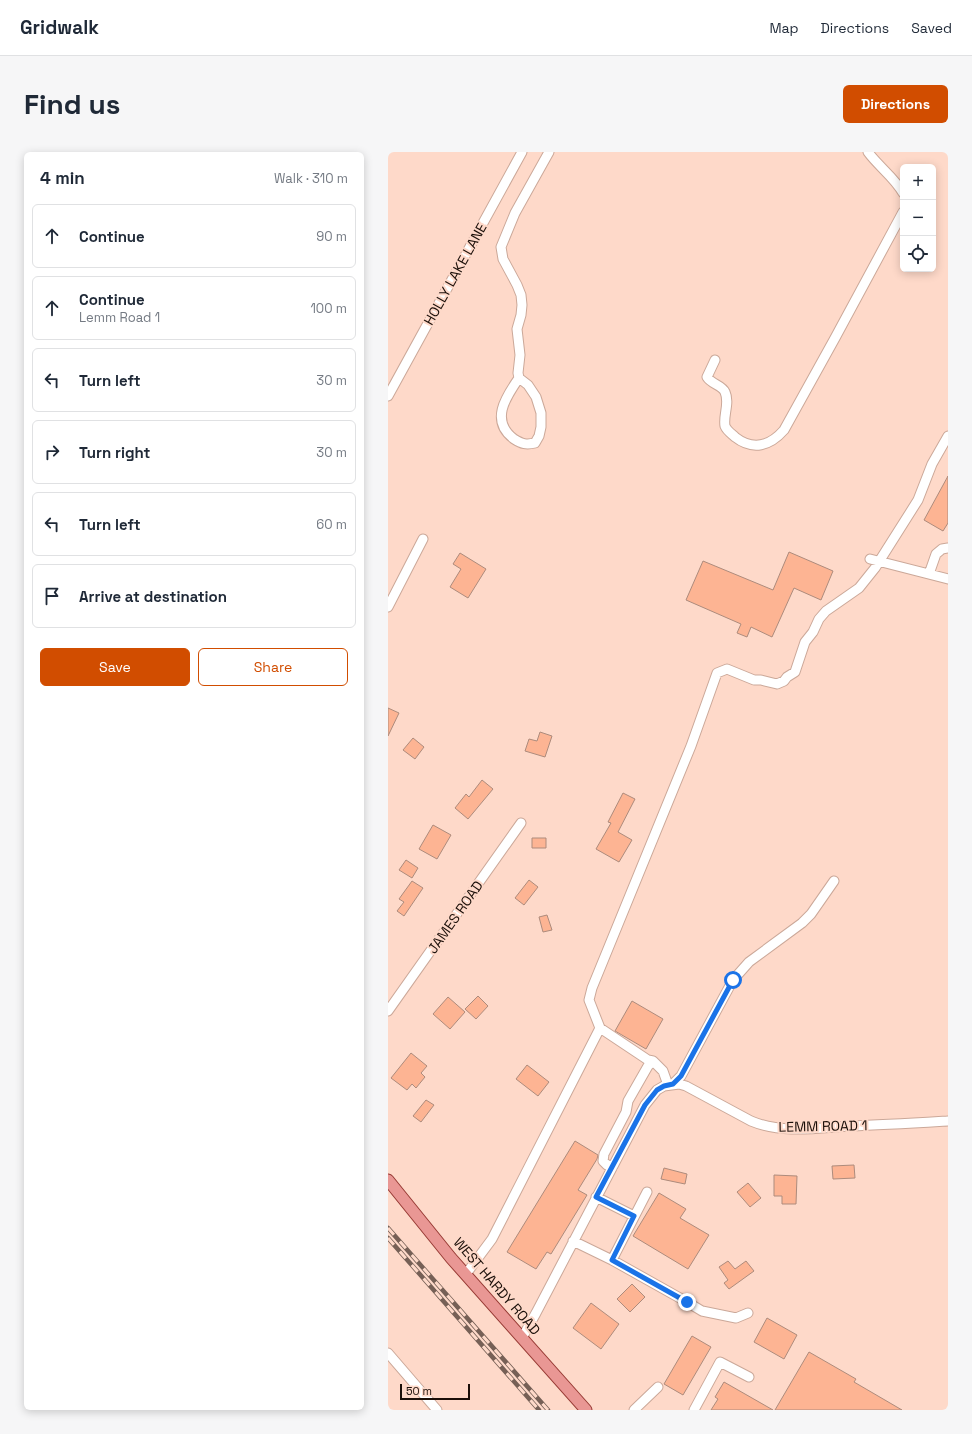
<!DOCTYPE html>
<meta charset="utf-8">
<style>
:root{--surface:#fff;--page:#f6f6f7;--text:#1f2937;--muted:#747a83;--line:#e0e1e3;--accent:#d14d00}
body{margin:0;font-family:"Space Grotesk",sans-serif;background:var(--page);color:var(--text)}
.controls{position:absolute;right:12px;top:12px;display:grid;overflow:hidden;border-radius:6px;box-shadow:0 2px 10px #0003}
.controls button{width:36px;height:36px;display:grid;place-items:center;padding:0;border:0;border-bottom:1px solid var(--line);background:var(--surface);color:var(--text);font:20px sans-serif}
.scale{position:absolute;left:12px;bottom:10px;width:70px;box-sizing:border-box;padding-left:4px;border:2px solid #1b0f09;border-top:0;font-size:11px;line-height:14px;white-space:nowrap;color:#1b0f09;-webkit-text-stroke:3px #fed9c9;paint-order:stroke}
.stop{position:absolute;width:12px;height:12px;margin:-9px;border:3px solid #1a73e8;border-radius:50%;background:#fff}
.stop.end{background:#1a73e8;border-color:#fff;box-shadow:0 1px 4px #0008}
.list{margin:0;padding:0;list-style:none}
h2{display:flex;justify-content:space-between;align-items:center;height:52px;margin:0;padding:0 16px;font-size:17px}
h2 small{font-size:13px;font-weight:400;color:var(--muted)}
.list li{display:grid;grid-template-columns:26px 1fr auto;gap:12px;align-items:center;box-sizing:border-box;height:64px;margin:0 8px 8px;padding:0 8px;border:1px solid var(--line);border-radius:6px}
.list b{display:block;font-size:15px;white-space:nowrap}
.list p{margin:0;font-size:13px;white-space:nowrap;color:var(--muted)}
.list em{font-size:13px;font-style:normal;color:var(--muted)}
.actions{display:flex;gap:8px;padding:12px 16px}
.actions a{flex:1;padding:9px 0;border:1px solid var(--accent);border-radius:6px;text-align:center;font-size:14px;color:var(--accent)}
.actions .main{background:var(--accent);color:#fff}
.icon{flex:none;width:22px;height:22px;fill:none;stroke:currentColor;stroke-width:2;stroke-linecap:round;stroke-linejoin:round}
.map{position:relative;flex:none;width:560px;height:1258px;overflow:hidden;border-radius:6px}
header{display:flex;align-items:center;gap:24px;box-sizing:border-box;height:56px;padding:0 20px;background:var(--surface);border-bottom:1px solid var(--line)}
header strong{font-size:19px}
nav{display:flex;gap:22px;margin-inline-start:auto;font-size:14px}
.intro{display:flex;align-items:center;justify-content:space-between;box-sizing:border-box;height:96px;padding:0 24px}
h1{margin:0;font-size:28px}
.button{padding:10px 18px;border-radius:6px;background:var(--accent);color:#fff;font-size:14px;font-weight:700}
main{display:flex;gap:24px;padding:0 24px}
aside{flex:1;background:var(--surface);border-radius:6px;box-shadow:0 2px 10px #0003}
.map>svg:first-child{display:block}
.building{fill:#fdb493;stroke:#ad8b7c}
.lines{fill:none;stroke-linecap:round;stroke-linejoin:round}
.minor-casing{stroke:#cba899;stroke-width:11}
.major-casing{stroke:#983b35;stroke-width:13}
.minor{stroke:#fff;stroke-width:9}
.major{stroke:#e99794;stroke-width:11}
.rail-casing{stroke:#766056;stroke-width:4.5}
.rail{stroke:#fed9c9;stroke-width:3;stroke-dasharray:9;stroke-linecap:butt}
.route{stroke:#1a73e8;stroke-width:5}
.labels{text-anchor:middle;stroke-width:4;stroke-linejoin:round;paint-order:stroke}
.street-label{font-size:14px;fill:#1b0f09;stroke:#fed9c9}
</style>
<header>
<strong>Gridwalk</strong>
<nav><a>Map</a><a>Directions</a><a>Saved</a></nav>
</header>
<div class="intro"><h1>Find us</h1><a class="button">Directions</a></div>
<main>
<aside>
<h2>4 min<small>Walk · 310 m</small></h2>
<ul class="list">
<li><svg class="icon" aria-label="ahead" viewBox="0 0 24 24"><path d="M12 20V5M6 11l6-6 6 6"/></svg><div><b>Continue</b></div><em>90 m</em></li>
<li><svg class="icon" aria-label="ahead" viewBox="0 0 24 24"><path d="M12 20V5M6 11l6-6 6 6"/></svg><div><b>Continue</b><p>Lemm Road 1</p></div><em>100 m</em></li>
<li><svg class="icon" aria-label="left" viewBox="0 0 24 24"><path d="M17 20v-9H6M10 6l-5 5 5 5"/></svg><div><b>Turn left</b></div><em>30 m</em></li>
<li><svg class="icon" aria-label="right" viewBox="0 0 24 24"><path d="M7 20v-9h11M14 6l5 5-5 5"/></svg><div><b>Turn right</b></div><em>30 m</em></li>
<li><svg class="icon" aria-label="left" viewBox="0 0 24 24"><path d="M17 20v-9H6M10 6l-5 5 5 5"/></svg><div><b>Turn left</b></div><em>60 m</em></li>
<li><svg class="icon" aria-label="arrive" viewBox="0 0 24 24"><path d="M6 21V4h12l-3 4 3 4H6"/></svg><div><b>Arrive at destination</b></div></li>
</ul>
<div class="actions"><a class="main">Save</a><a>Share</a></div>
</aside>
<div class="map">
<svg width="560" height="1258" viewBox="0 0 560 1258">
<rect width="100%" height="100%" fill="#fed9c9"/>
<path class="building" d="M560,324V371L555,379L536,368Z
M401,400L445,419L433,448L406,436L384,485L363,475L359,485L349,481L353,472L298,448L315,409L385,438Z
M72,401L98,417L80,446L62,435L73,417L65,412Z
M0,556L11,561L0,584Z
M152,580L164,584L157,605L137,599L141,587L149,589Z
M25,586L36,595L27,607L15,598Z
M94,628L105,637L80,667L67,656L78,642L81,645Z
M235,641L247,647L230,680L244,688L231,710L208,697L223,671L220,670Z
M45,673L63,683L49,707L31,697Z
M144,686H158V696H144Z
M18,708L30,716L24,726L11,718Z
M141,728L150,735L136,753L127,746Z
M24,729L35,736L16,764L9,759L16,750L11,747Z
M159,763L164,778L155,780L151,765Z
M90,844L100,854L88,867L77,857Z
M60,845L77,860L62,877L45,862Z
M244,849L275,867L258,897L227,879Z
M23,901L39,914L33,921L37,925L28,936L24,932L19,938L3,926Z
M139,913L161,930L150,944L128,927Z
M38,948L46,953L33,970L25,964Z
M187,989L210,1003L209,1007L190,1038L199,1043L163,1102L159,1100L148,1117L119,1100Z
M466,1013L467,1026L445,1027L444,1014Z
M276,1016L299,1022L297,1032L273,1027Z
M386,1023L409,1024L408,1052H394V1044H386Z
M360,1031L373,1046L362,1055L349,1040Z
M271,1041L298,1057L292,1066L321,1083L300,1117L245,1084Z
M340,1109L347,1117L358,1109L366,1119L341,1137L336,1131L340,1128L331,1115Z
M244,1132L257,1145L242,1160L229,1147Z
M203,1151L231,1172L213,1197L185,1176Z
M379,1166L409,1183L396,1207L366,1190Z
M304,1184L323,1195L295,1243L276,1232Z
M421,1200L468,1227L466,1230L514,1258H387Z
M336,1230L385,1258H323L330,1247L327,1245Z"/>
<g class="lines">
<g class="minor-casing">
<path id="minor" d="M480,0C490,14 507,26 515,41
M327,208L319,225C323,232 334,233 337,240C342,251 335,263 337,274C339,279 344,282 347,285C365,299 382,294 396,278L447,186L515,60
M131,226C117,246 102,269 126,287C134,292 138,293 147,291L151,284L153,275V261L148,245L140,233L131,226L130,221L132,203L129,177L133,163L134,153L133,143L129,133L115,107L113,95L127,61L161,0
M0,244L134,0
M482,407L560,427
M541,422L548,402L554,397L560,396
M0,455L35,387
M0,859L133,671
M265,909L260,908L212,876L201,848L204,836L303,594L329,521L339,517L366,528H373L389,532L396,529L399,525L407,520L417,490L425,480L431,467L438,459L471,436L487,416L530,348L544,312L560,284
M285,932L293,924L345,828L361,810L414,771L423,762L446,729
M225,1014L219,1013L215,1009L216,1002L238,960L240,949L260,914L265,909L275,919L280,933
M208,1045L246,1064
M185,1089L224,1108L299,1150L314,1159L348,1166L360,1161
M224,1108L259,1040
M78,1122L104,1087L212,876
M134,1186L148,1161L257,953L269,938L276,934L291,932L298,934L363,969C394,982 429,976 462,974C495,973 527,971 560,969
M0,1201L49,1258
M246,1258L270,1235
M306,1258L332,1210L361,1225"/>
</g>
<g class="major-casing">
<path id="major" d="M0,1028L63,1106L198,1258"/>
</g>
<use href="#minor" class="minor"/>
<use href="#major" class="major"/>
<g class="rail-casing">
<path id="rail" d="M0,1076L160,1258
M0,1086L151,1258"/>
</g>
<use href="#rail" class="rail"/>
</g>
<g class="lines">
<path class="route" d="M299,1150L224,1108L246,1064L208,1045L257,953L269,938L276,934L285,932L293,924L345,828"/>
</g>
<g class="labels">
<g class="street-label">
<text transform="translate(67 122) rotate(-61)" y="5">HOLLY LAKE LANE</text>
<text transform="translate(67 765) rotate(-55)" y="5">JAMES ROAD</text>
<text transform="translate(435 974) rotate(-1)" y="5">LEMM ROAD 1</text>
<text transform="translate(109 1134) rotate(49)" y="5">WEST HARDY ROAD</text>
</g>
</g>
</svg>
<div class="controls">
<button>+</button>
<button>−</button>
<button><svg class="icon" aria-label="locate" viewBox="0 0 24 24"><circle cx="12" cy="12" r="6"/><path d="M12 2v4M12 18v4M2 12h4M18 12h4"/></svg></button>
</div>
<div class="scale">50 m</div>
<div class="stop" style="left:345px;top:828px"></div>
<div class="stop end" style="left:299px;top:1150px"></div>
</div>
</main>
